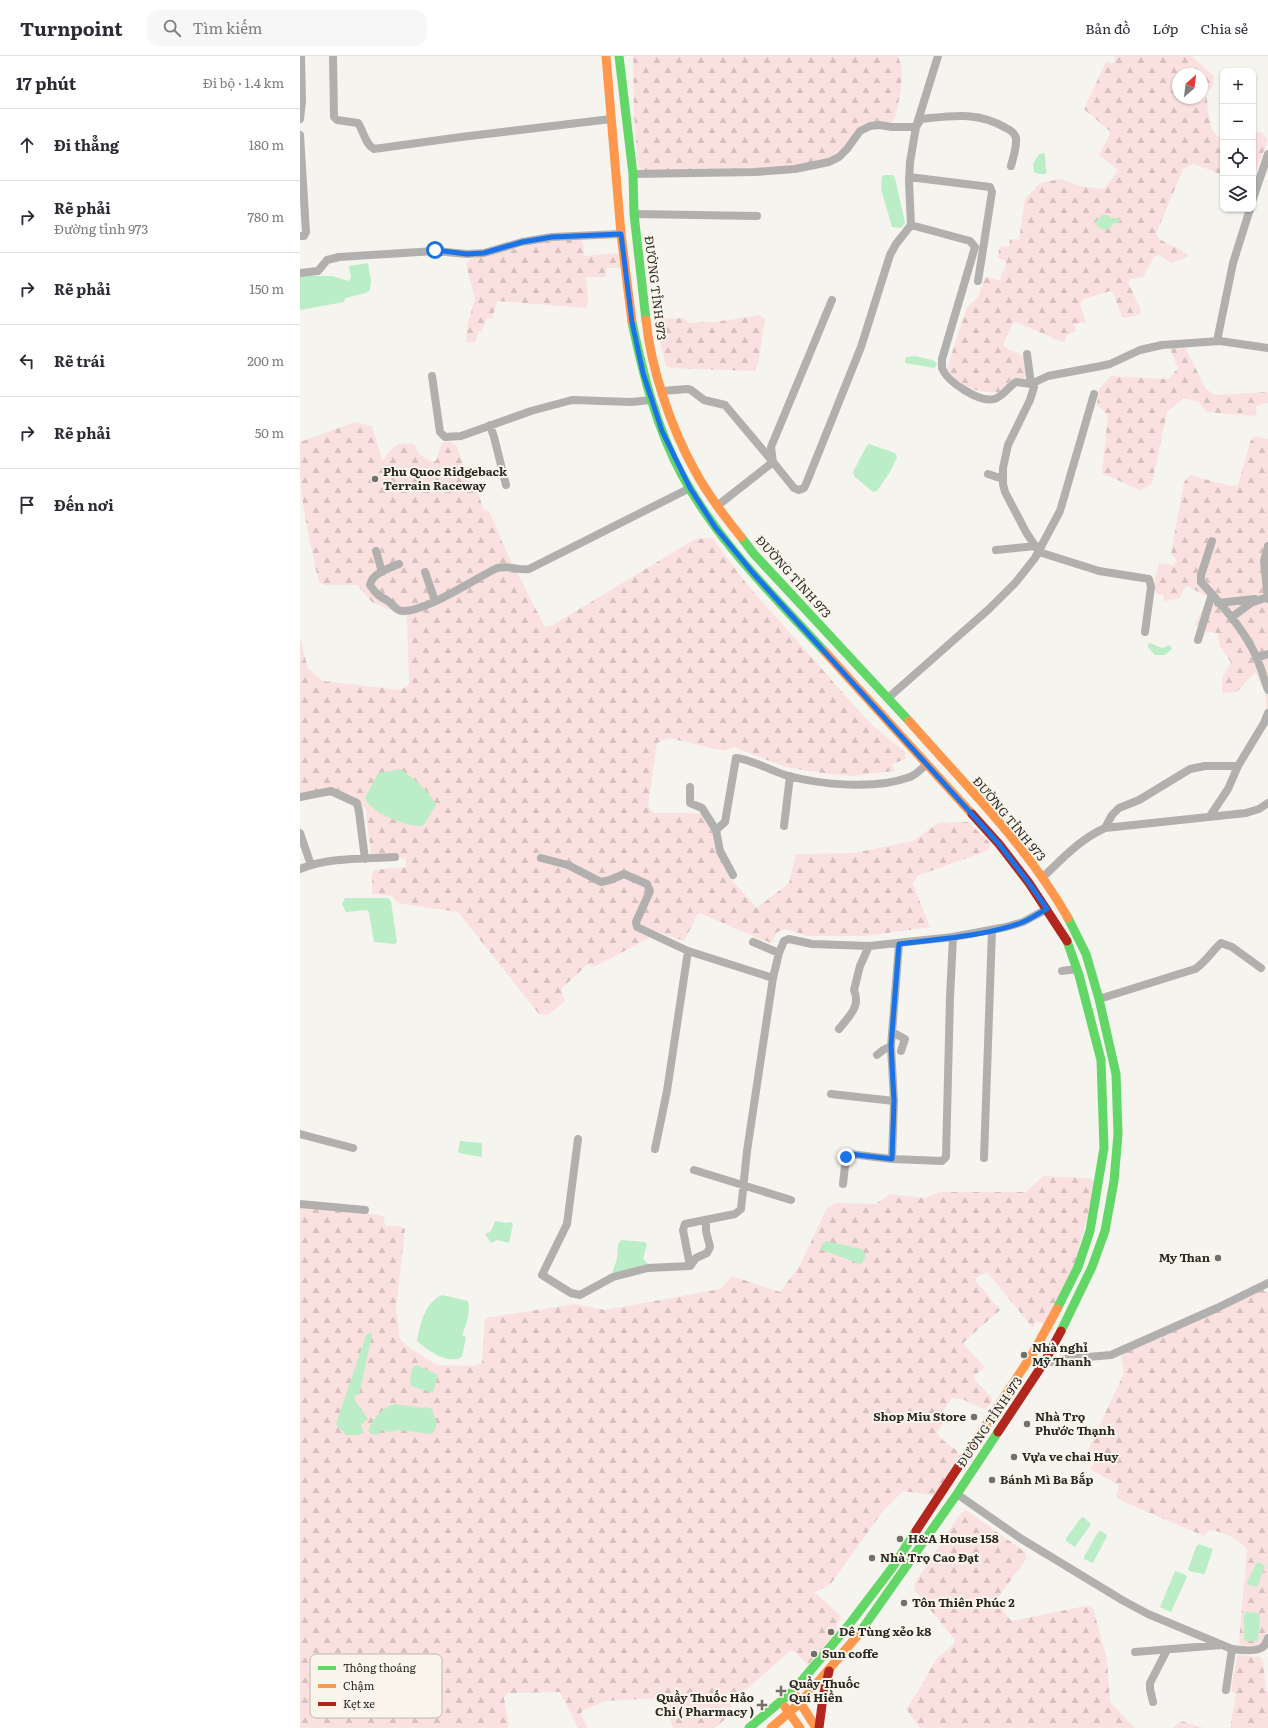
<!DOCTYPE html>
<html lang="vi">
<meta charset="utf-8">
<style>
:root{--surface:#fff;--page:#f7f7f7;--text:#2b2b33;--muted:#7c7c81;--line:#e1e1e2}
body{margin:0;font-family:Literata,serif;background:var(--page);color:var(--text)}
.controls{position:absolute;right:12px;top:12px;display:grid;overflow:hidden;border-radius:8px;box-shadow:0 1px 3px #0004}
.controls button{width:36px;height:36px;display:grid;place-items:center;padding:0;border:0;border-bottom:1px solid var(--line);background:var(--surface);color:var(--text);font:20px sans-serif}
.compass{position:absolute;left:872px;top:12px;width:36px;height:36px;border-radius:50%;background:var(--surface);box-shadow:0 1px 3px #0004;rotate:28deg}
.stop{position:absolute;width:12px;height:12px;margin:-9px;border:3px solid #1a73e8;border-radius:50%;background:#fff}
.stop.end{background:#1a73e8;border-color:#fff;box-shadow:0 1px 4px #0008}
.list{margin:0;padding:0;list-style:none}
h2{display:flex;justify-content:space-between;align-items:center;height:52px;margin:0;padding:0 16px;font-size:17px}
h2 small{font-size:13px;font-weight:400;color:var(--muted)}
.list li{display:grid;grid-template-columns:26px 1fr auto;gap:12px;align-items:center;box-sizing:border-box;height:72px;padding:0 16px;border-top:1px solid var(--line)}
.list b{display:block;font-size:15px;white-space:nowrap}
.list p{margin:0;font-size:13px;white-space:nowrap;color:var(--muted)}
.list em{font-size:13px;font-style:normal;color:var(--muted)}
.icon{flex:none;width:22px;height:22px;fill:none;stroke:currentColor;stroke-width:2;stroke-linecap:round;stroke-linejoin:round}
.map{position:relative;flex:none;width:968px;height:1672px;overflow:hidden}
header{display:flex;align-items:center;gap:24px;box-sizing:border-box;height:56px;padding:0 20px;background:var(--surface);border-bottom:1px solid var(--line)}
header strong{font-size:19px}
nav{display:flex;gap:22px;margin-inline-start:auto;font-size:14px}
.search{width:280px;height:36px;background:var(--page);display:flex;align-items:center;gap:10px;box-sizing:border-box;padding:0 14px;border-radius:12px;color:var(--muted);font-size:15px}
main{display:flex}
aside{flex:1;background:var(--surface)}
.map>svg:first-child{display:block}
.forest{fill:url(#forest-firs);fill-rule:evenodd}
.water{fill:#bbeec6}
.lines{fill:none;stroke-linecap:round;stroke-linejoin:round}
.street{stroke:#b1b0ae;stroke-width:8}
.fast{stroke:#63d668;stroke-width:9}
.slow{stroke:#ff974d;stroke-width:9}
.jam{stroke:#b3261e;stroke-width:9}
.route{stroke:#1a73e8;stroke-width:5}
.poi-dot{fill:#72706b;stroke:#faf5ea;stroke-width:1.5}
.labels{text-anchor:middle;stroke-width:4;stroke-linejoin:round;paint-order:stroke}
.street-label{font-size:12px;fill:#2b2925;stroke:#faf5ea}
.poi-label{font-size:12px;font-weight:bold;fill:#2b2925;stroke:#faf5ea;text-anchor:start}
.key{fill:#faf5ea;stroke:#bcb8af;stroke-width:1}
.key-label{font-size:11px;fill:#2b2925}
</style>
<header>
<strong>Turnpoint</strong>
<div class="search"><svg class="icon" aria-label="search" viewBox="0 0 24 24"><circle cx="10" cy="10" r="6"/><path d="M15 15l6 6"/></svg>Tìm kiếm</div>
<nav><a>Bản đồ</a><a>Lớp</a><a>Chia sẻ</a></nav>
</header>
<main>
<aside>
<h2>17 phút<small>Đi bộ · 1.4 km</small></h2>
<ul class="list">
<li><svg class="icon" aria-label="ahead" viewBox="0 0 24 24"><path d="M12 20V5M6 11l6-6 6 6"/></svg><div><b>Đi thẳng</b></div><em>180 m</em></li>
<li><svg class="icon" aria-label="right" viewBox="0 0 24 24"><path d="M7 20v-9h11M14 6l5 5-5 5"/></svg><div><b>Rẽ phải</b><p>Đường tỉnh 973</p></div><em>780 m</em></li>
<li><svg class="icon" aria-label="right" viewBox="0 0 24 24"><path d="M7 20v-9h11M14 6l5 5-5 5"/></svg><div><b>Rẽ phải</b></div><em>150 m</em></li>
<li><svg class="icon" aria-label="left" viewBox="0 0 24 24"><path d="M17 20v-9H6M10 6l-5 5 5 5"/></svg><div><b>Rẽ trái</b></div><em>200 m</em></li>
<li><svg class="icon" aria-label="right" viewBox="0 0 24 24"><path d="M7 20v-9h11M14 6l5 5-5 5"/></svg><div><b>Rẽ phải</b></div><em>50 m</em></li>
<li><svg class="icon" aria-label="arrive" viewBox="0 0 24 24"><path d="M6 21V4h12l-3 4 3 4H6"/></svg><div><b>Đến nơi</b></div></li>
</ul>
</aside>
<div class="map">
<svg width="968" height="1672" viewBox="0 0 968 1672">
<defs>
<pattern id="forest-firs" width="22" height="20" patternUnits="userSpaceOnUse"><rect width="22" height="20" fill="#fae1df"/><path d="M5 1l3.5 6h-7zM16 11l3.5 6h-7z" fill="#d6c1bf"/></pattern>
</defs>
<rect width="100%" height="100%" fill="#f6f4ee"/>
<path class="forest" d="M333,0H598L602,12L601,34L595,62L592,66C582,66 570,64 562,69C549,77 546,96 527,103C514,109 493,110 479,111C434,115 389,114 344,114L338,111L334,58Z
M815,0H891L914,20L913,30L906,37C909,52 906,76 923,83V119L894,108L883,113L856,178C862,189 880,190 889,200L872,207L859,199L854,201L843,221L830,223L828,227L840,251L841,258L826,262L822,261L813,237L810,235L782,244L780,249L786,266L774,268L776,275L766,280L765,285L762,286L716,266L713,267L703,289C709,295 719,296 725,302L726,320L723,324L713,322L699,336C677,338 659,330 647,312L667,251L678,241L685,221L700,224L702,215L704,216L706,205L697,202L700,190L709,191L710,183L719,184L725,143L740,127L760,123L779,130L804,133L818,114L799,99L811,76L784,53L806,6L814,7ZM878,18H902V42H878Z
M953,76L962,77L968,84L953,123Z
M280,183L283,187L284,200L319,197L321,212H306V221H286L288,246L286,252L197,245L192,263L187,262L181,276H178L175,286L173,287L166,286L168,266L175,243L166,208L170,203L246,186Z
M460,259L465,263L458,309L454,315L371,312L366,310L356,270L360,263L383,262L389,267L415,266Z
M869,291H885L906,333L915,339L968,336V347L956,350L957,357L954,360L906,356L899,346L884,342L867,356L852,428L840,434L802,417L808,359L797,349L799,333L811,320L869,323L878,312Z
M55,366L72,370L82,405C94,391 93,386 114,388L119,398L132,406L136,405L142,387L148,385L157,390L170,431L177,433L183,452L190,457L207,497L245,571L253,569L395,483L412,482L446,527L551,646L572,669L605,696V703L592,708L594,715L552,720L529,718L485,711L434,691L424,695L369,682L357,687L348,750L354,757H398L406,760L417,785V796L428,820L457,852L489,827L496,798L554,797L613,785L638,767L668,766L690,787L689,794L617,820L613,828L630,871L565,880H507L485,873L477,876L471,887L448,878L400,857L397,859L384,885L355,875L351,881L296,910L287,909L261,933L265,945L248,959L239,958L158,856L103,848L97,846L92,840L72,838V818L74,814L106,811V803L95,800H71L66,753L60,748L37,735L0,738V581L8,613L23,625L101,634L109,628L107,561L72,546L57,529H25L19,526C14,506 0,442 1,425L0,420V386Z
M955,380L968,383V675L965,635L955,616L937,636L922,637V622L931,606L920,591L918,577L907,576L895,569L908,541L887,530L884,532L880,542L865,545L863,539L857,538L853,532L859,507L874,509L876,504L871,497L884,426L890,419L930,430L938,429L950,386Z
M743,1120L789,1122L796,1126L773,1217L746,1269L736,1265L733,1272L687,1216L676,1222V1225L700,1254L664,1286V1289L685,1311L674,1320V1323L691,1341L692,1345L686,1354L662,1343L652,1342L641,1358L647,1363L637,1376C641,1387 655,1389 661,1401L636,1440L603,1435L583,1455L530,1529L514,1536L541,1560L536,1570L538,1574L508,1609L495,1596L490,1595L431,1647L430,1652L434,1655L415,1672H373L362,1642L305,1645L282,1655L281,1658L288,1672H278L260,1636L208,1637L204,1642L209,1672H0V1151L80,1159L84,1161L85,1170H99L105,1173L96,1253L100,1283L111,1293L137,1309L174,1310L182,1307L185,1262L275,1248L305,1254L420,1233L432,1220L480,1236L500,1209L527,1152L535,1147L576,1148L590,1138L625,1142L639,1136H726Z
M963,1234L968,1236V1575L962,1588L956,1591H942L939,1585L947,1494C940,1483 922,1475 909,1474L904,1480L824,1446L816,1440L819,1429L790,1413L796,1403L785,1401L824,1317L821,1300L827,1296L957,1235Z
M666,1454L725,1496L727,1502L696,1544L711,1565L785,1550L793,1552L807,1604L810,1646L835,1672H620L606,1653L620,1632L636,1603L653,1589L655,1584L615,1535L614,1528L660,1458Z
M937,1599L960,1601L963,1605L966,1635L968,1636V1672H930L936,1638L931,1635Z
M881,1665L904,1672H873Z"/>
<path class="water" d="M744,97C747,103 744,110 747,116L745,118H739L734,116L733,108L739,98Z
M585,119H593L595,122L605,167L601,172L592,171L581,133L582,120Z
M802,159H808L810,162H819L820,166L814,167L810,172L804,174L797,170L795,166Z
M68,207L71,224L70,234L66,237L45,242L44,246L0,254V220H32L48,225L51,222L49,210Z
M615,300L632,304L637,307L636,310L634,312L605,307V303L607,301Z
M569,388L595,397L597,401L590,416L577,435L573,436L554,420L553,416L566,391Z
M850,587L862,592L870,589L872,593L865,599H855L848,591V588Z
M100,713C114,722 128,734 136,749L123,770C108,772 70,756 65,742L78,717Z
M45,842H88L91,845L97,886L95,888L74,886L69,857L67,854L46,856L42,848Z
M160,1085L182,1087V1100L181,1101L159,1097L158,1096Z
M195,1165L206,1167L211,1166L213,1168L209,1187L197,1184L191,1187L185,1178L191,1175Z
M321,1184L345,1186L347,1188L343,1203L348,1208L345,1211L312,1217L317,1203L318,1188Z
M526,1185L562,1193L566,1200L562,1208H560L522,1194L521,1189Z
M142,1239L168,1245C171,1256 166,1269 162,1279L166,1281L162,1301C148,1309 127,1294 117,1285C120,1268 125,1246 142,1239Z
M71,1276L72,1280L59,1339H54L56,1346L68,1363L61,1369L63,1375L60,1379H46L36,1368L66,1279Z
M117,1309L138,1319L133,1337L111,1330L110,1322L113,1311Z
M95,1348L123,1352L127,1351L132,1353L137,1367L134,1376L131,1378L99,1374L88,1376L81,1374L78,1379L71,1378L68,1375C72,1363 83,1351 95,1348Z
M783,1461L791,1468L775,1491L766,1485V1482L781,1462Z
M801,1475L807,1479V1480L793,1507L784,1503V1501L798,1476Z
M899,1488L913,1493L905,1517L903,1518L889,1515L888,1513L896,1491Z
M958,1506L964,1509L965,1511L957,1531H956L947,1528V1526L956,1508Z
M875,1515L886,1519L887,1521L871,1556L860,1551Z
M946,1556L958,1557L960,1559L958,1585H946L944,1584V1559Z"/>
<g class="lines">
<path class="street" d="M33,0L34,61L37,64L58,67C64,76 65,88 74,93L161,81L311,63
M0,63L2,45L1,0
M0,79L6,176L4,180H0
M333,118L456,116L495,113L529,106L539,101L547,93L560,75L570,70L579,69L592,71H616L621,63C652,60 677,55 706,72C710,74 715,77 716,82C717,91 713,102 711,110
M609,121L690,131L692,136L678,225
M953,143L968,98
M334,158L457,160
M611,169L670,185L675,191L642,303C642,306 642,309 642,312C647,326 680,347 694,343C703,341 708,331 716,326L731,328L748,320L801,310L810,308L840,294L862,289L920,285L968,292
M0,217L18,215L27,204L39,201L135,195L167,198L184,197L222,186L252,181L321,178
M532,244L471,391L473,406L494,432L499,434L504,432L506,428L561,291L590,199L596,188L611,169L609,125L610,106L616,71L638,0
M917,285L933,207L950,153
M727,298L731,328L734,331L730,344L708,389L703,412V428L705,436L726,476L739,496L799,515L849,523L851,531L845,576
M132,320L140,376L145,381L161,380L231,355L272,344L331,346L352,344
M362,335L387,333L391,334L404,344L425,349L473,406L417,450
M190,369L194,381L206,429
M688,418L703,423
M912,485L901,519V526C921,548 943,572 956,600C961,611 964,623 968,634
M968,490L964,505L968,543
M696,494L736,490
M76,495L82,516
M99,508C90,512 72,517 70,529C75,537 79,540 88,545C93,548 96,555 102,555C126,556 174,523 197,512C211,509 218,515 229,513L390,432
M125,516L135,545
M918,547L955,543
M932,561L951,547L967,541
M898,584L912,538
M956,602L968,598
M588,642L689,553L716,526L735,502L760,455L794,338
M390,731V747L402,752L416,774L420,795L433,819
M0,741L31,735L57,747L59,756L65,803
M910,760L928,733L938,710L964,667L968,657
M484,770L490,720
M805,772L812,759L819,752L839,744L890,713L905,710H938
M416,774L425,766L436,702C447,702 473,715 485,719C521,729 575,734 610,721C616,719 622,712 627,708
M0,777L11,809
M241,802L268,809L301,826L310,824L324,818L347,828L350,835L336,866L337,871L388,895
M0,813C29,801 64,803 95,801
M743,821C762,803 780,783 805,772L946,757L959,753L968,747
M453,886L479,897
M762,915L777,913
M799,943L895,913C905,907 912,895 921,887L932,891L961,912
M539,973C549,960 561,951 554,934L560,910L569,890
M592,976L605,983L601,995
M577,999L583,994L591,990
M531,1038L594,1045
M0,1078L53,1092
M278,1083L267,1168L242,1219L271,1237L280,1239L313,1221L348,1212L390,1210L396,1202L407,1197L410,1191L406,1175V1164
M355,1093L367,1035L388,895L473,922
M684,1102L692,874
M592,1103L594,1045L591,990L599,888
M394,1114L491,1144
M543,1128L546,1101L550,1098L592,1103L642,1105L646,1101L650,941L653,881
M0,1148L65,1154
M390,1210L383,1174L385,1168L435,1158L441,1153L447,1095L473,922L479,897L484,885L489,883L512,888L569,890L653,881L706,871L723,866L747,853
M745,1305L751,1306L764,1303L811,1299L917,1252L968,1227
M657,1438L720,1482L822,1544L848,1558L932,1593C939,1594 957,1596 963,1591C965,1589 967,1585 968,1582
M835,1596L921,1589
M926,1634L932,1593
M853,1646L850,1633V1627L867,1594"/>
<path class="fast" d="M319,0L333,118L334,158L346,264
M332,266C343,318 356,371 382,419C418,486 474,540 525,596
M441,481L454,498L609,665
M757,1253L778,1211L790,1175L804,1092L801,1004L779,919L767,885
M761,1275L792,1211L805,1175L814,1125L818,1078L816,1018L799,943L786,898L768,862
M558,1579L657,1438L698,1376
M449,1672L493,1635L548,1570L592,1512L616,1475"/>
<path class="slow" d="M306,0L321,178L332,266
M346,264C351,313 371,372 395,415C408,439 424,460 441,481
M525,596L672,758
M609,665C664,728 726,788 768,862
M672,1390L733,1297L757,1253
M496,1640L516,1672
M485,1651L500,1672
M471,1672L501,1646L558,1579"/>
<path class="jam" d="M672,758L699,788L729,827L767,885
M698,1376L745,1305L761,1275
M616,1475L672,1390
M519,1672L523,1641L529,1615"/>
</g>
<g class="lines">
<path class="route" d="M135,194L167,198L184,197L222,186L252,181L321,178L332,266L343,317L362,375L390,432L415,471L453,517L699,788L729,827L747,853C739,857 731,863 723,866C687,880 637,883 599,888L591,990L594,1045L592,1103L550,1098L546,1101"/>
</g>
<g class="poi-dot">
<circle cx="75" cy="423" r="4"/>
<circle cx="918" cy="1202" r="4"/>
<circle cx="724" cy="1299" r="4"/>
<circle cx="674" cy="1361" r="4"/>
<circle cx="727" cy="1368" r="4"/>
<circle cx="714" cy="1401" r="4"/>
<circle cx="692" cy="1424" r="4"/>
<circle cx="600" cy="1483" r="4"/>
<circle cx="572" cy="1502" r="4"/>
<circle cx="604" cy="1547" r="4"/>
<circle cx="531" cy="1576" r="4"/>
<circle cx="514" cy="1598" r="4"/>
<path d="M479 1629h4v4h4v4h-4v4h-4v-4h-4v-4h4z"/>
<path d="M460 1643h4v4h4v4h-4v4h-4v-4h-4v-4h4z"/>
</g>
<g class="labels">
<g class="street-label">
<text transform="translate(355 232) rotate(83)" y="4">ĐƯỜNG TỈNH 973</text>
<text transform="translate(493 521) rotate(48)" y="4">ĐƯỜNG TỈNH 973</text>
<text transform="translate(709 763) rotate(50)" y="4">ĐƯỜNG TỈNH 973</text>
<text transform="translate(690 1366) rotate(-56)" y="4">ĐƯỜNG TỈNH 973</text>
</g>
<g class="poi-label">
<text x="83" y="420">Phu Quoc Ridgeback<tspan x="83" dy="14">Terrain Raceway</tspan></text>
<text x="910" y="1206" text-anchor="end">My Than</text>
<text x="732" y="1296">Nhà nghỉ<tspan x="732" dy="14">Mỹ Thanh</tspan></text>
<text x="666" y="1365" text-anchor="end">Shop Miu Store</text>
<text x="735" y="1365">Nhà Trọ<tspan x="735" dy="14">Phước Thạnh</tspan></text>
<text x="722" y="1405">Vựa ve chai Huy</text>
<text x="700" y="1428">Bánh Mì Ba Bắp</text>
<text x="608" y="1487">H&amp;A House 158</text>
<text x="580" y="1506">Nhà Trọ Cao Đạt</text>
<text x="612" y="1551">Tôn Thiên Phúc 2</text>
<text x="539" y="1580">Dê Tùng xẻo k8</text>
<text x="522" y="1602">Sun coffe</text>
<text x="489" y="1632">Quầy Thuốc<tspan x="489" dy="14">Quí Hiền</tspan></text>
<text x="454" y="1646" text-anchor="end">Quầy Thuốc Hảo<tspan x="454" dy="14">Chi ( Pharmacy )</tspan></text>
</g>
</g>
<rect x="10" y="1598" width="132" height="64" rx="6" class="key"/>
<rect x="18" y="1610" width="18" height="4" fill="#63d668"/>
<rect x="18" y="1628" width="18" height="4" fill="#ff974d"/>
<rect x="18" y="1646" width="18" height="4" fill="#b3261e"/>
<g class="key-label">
<text x="43" y="1616">Thông thoáng</text>
<text x="43" y="1634">Chậm</text>
<text x="43" y="1652">Kẹt xe</text>
</g>
</svg>
<div class="controls">
<button>+</button>
<button>−</button>
<button><svg class="icon" aria-label="locate" viewBox="0 0 24 24"><circle cx="12" cy="12" r="6"/><path d="M12 2v4M12 18v4M2 12h4M18 12h4"/></svg></button>
<button><svg class="icon" aria-label="layers" viewBox="0 0 24 24"><path d="M12 4l9 5-9 5-9-5zM3 14l9 5 9-5"/></svg></button>
</div>
<svg class="compass" viewBox="-18 -18 36 36"><path d="M0-13l5 13h-10z" fill="#e53935"/><path d="M0 13l5-13h-10z" fill="#7c7c81"/></svg>
<div class="stop" style="left:135px;top:194px"></div>
<div class="stop end" style="left:546px;top:1101px"></div>
</div>
</main>
